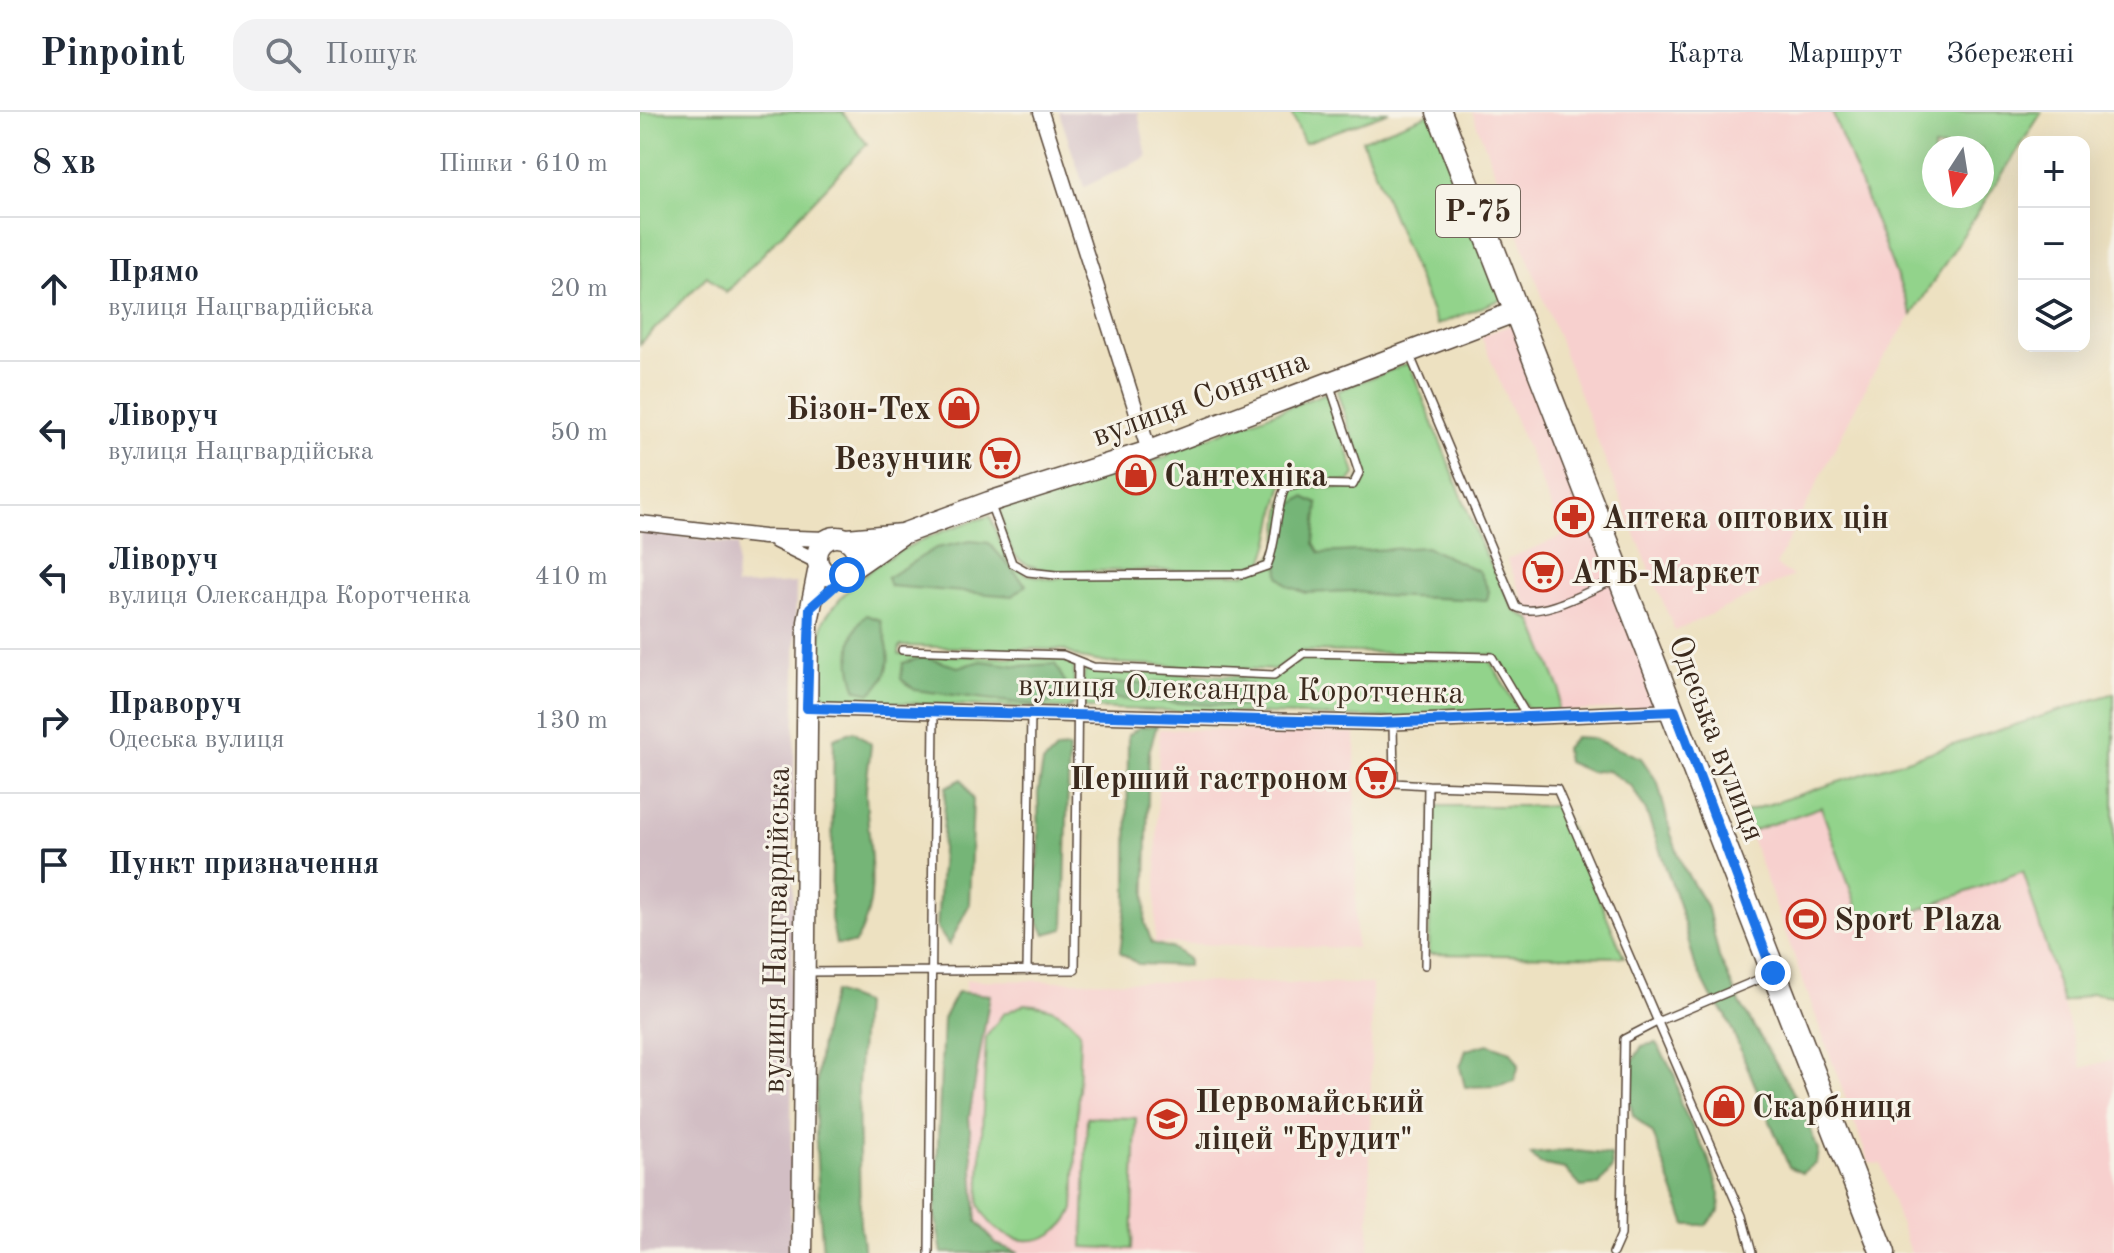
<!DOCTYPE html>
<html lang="uk">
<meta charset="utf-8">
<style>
:root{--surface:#fff;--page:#f2f2f3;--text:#1f2937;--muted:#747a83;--line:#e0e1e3}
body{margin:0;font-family:"Old Standard TT",serif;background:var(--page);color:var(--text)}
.controls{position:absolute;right:24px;top:24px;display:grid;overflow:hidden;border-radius:16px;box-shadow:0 8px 32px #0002}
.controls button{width:72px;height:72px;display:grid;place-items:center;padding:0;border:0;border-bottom:2px solid var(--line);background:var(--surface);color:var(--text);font:40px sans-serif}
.compass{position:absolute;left:1282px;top:24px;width:72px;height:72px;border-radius:50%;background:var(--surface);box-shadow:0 8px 32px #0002;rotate:192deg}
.stop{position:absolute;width:24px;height:24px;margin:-18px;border:6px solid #1a73e8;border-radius:50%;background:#fff}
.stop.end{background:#1a73e8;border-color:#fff;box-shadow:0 2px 8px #0008}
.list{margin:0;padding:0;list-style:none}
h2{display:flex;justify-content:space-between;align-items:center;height:104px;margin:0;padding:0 32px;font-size:34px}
h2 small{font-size:26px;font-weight:400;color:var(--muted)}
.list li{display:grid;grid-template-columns:52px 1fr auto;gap:24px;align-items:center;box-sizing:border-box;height:144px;padding:0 32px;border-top:2px solid var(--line)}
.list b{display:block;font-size:30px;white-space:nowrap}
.list p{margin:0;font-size:26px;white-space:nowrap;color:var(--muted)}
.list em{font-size:26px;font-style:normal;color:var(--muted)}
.icon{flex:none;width:44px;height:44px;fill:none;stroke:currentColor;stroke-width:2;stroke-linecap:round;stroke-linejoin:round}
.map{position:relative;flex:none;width:1474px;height:1141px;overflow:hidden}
header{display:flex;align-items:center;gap:48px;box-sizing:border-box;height:112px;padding:0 40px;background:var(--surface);border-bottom:2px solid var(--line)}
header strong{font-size:38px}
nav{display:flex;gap:44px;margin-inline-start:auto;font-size:28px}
.search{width:560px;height:72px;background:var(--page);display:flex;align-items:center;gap:20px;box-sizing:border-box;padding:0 28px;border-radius:24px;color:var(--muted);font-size:30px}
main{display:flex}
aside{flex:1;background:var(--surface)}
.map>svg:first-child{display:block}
.built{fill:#f7d0ce}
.industrial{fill:#d2bec4}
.green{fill:#92d38b;stroke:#667e54;stroke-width:2;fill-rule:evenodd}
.forest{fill:#75b577;stroke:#58704a;stroke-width:2}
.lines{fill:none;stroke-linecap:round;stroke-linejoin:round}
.lane-casing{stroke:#564536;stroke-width:10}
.street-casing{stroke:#564536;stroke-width:17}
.secondary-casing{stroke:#564536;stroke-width:23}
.primary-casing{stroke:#564536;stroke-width:27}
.lane{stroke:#fff;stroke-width:7}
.street{stroke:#fff;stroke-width:14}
.secondary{stroke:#fff;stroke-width:20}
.primary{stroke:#fff;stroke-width:24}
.route{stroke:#1a73e8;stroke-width:10}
.labels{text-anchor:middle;stroke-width:6;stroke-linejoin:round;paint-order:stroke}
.shield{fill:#f7f3e8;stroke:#73665b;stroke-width:2}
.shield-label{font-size:30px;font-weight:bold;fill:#3b2a1e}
.street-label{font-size:32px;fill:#3b2a1e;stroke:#f7f3e8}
.poi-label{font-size:32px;font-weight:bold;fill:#3b2a1e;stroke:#f7f3e8;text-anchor:start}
</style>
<header>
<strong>Pinpoint</strong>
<div class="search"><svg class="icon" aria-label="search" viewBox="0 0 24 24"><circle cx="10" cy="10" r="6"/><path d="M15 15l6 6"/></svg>Пошук</div>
<nav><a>Карта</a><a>Маршрут</a><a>Збережені</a></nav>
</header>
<main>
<aside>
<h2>8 хв<small>Пішки · 610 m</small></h2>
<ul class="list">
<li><svg class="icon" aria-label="ahead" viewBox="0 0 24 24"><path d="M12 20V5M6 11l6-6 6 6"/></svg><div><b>Прямо</b><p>вулиця Нацгвардійська</p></div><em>20 m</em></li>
<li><svg class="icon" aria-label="left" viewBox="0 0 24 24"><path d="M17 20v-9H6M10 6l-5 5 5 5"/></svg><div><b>Ліворуч</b><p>вулиця Нацгвардійська</p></div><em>50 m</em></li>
<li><svg class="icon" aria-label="left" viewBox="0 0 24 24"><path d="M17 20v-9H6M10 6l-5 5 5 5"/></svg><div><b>Ліворуч</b><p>вулиця Олександра Коротченка</p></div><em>410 m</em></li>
<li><svg class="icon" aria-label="right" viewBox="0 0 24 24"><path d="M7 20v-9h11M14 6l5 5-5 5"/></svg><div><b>Праворуч</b><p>Одеська вулиця</p></div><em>130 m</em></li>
<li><svg class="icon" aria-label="arrive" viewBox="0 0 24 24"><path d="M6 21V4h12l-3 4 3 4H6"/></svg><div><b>Пункт призначення</b></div></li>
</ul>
</aside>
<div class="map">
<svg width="1474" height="1141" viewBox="0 0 1474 1141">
<rect width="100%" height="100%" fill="#f7f3e8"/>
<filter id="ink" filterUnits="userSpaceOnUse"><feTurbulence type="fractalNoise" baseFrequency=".0125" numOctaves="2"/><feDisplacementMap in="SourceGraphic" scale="16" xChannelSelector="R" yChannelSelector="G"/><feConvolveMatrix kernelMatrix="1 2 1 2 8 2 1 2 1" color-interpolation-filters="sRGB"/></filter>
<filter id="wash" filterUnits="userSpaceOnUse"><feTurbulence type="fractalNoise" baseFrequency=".006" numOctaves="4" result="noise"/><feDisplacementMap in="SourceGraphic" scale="32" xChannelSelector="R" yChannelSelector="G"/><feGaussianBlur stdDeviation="1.8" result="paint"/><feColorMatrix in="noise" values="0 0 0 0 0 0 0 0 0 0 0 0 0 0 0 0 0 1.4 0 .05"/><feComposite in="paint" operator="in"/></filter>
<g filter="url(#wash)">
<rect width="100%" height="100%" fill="#ede1c1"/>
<path class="built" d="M832,0H1192L1272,203L1231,265L1136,453L1153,464L1035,519L968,356Z
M873,212L1022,595L917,600L920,577L867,447L923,424L841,224Z
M519,617L715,621L716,836L515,831Z
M1181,695L1225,817L1383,758L1442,956L1474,947V1141H1270L1241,1052L1229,1051L1109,720Z
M326,868L732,872L729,1141H323Z"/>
<path class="industrial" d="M419,0H498L507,45L444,75Z
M0,418L98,433L96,474L156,471L150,1141H0Z"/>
<path class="green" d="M0,0H202L227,32L86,181L67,164L0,232Z
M651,0H749L664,31Z
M1192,0H1402L1272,203ZM1294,36H1342V84H1294Z
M791,1L865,186L797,213L722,28Z
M769,251L842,435L875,499L892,508L920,577L917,600L890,601L854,543L662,539L634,558L467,551L440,546L423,538L260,534L259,542L419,547L434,553V591L428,597L203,589L183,584C183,562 178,532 183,511C185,504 193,496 197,491C232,444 295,419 350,404L366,444L386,462L412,467L439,462H604C656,442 629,421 647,379L661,375L713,376L723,360L697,279Z
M686,281L690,284L715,362L709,370L660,368L643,373C633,399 635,425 623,450L598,458L416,459C372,454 370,442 360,401L363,394L526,345L532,339Z
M664,545L850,549L878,597L875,602L751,606L447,596L441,592L444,561L448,557L633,566Z
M1474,581V884L1452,881L1423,891L1383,759L1225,818L1181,695L1109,720L1102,701Z
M792,694H920L984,845L789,842Z
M385,892C410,894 424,899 440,920L434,1097C414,1141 357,1138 339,1092L346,925L363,902Z
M447,1005L496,1006L492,1137L443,1135Z"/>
<path class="forest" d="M664,385L678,392L674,431L680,441L786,435L839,459L849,479L847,488L742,484L714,479L666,481L648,474L639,464L638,442L647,396Z
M331,429L349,431L386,473L373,484L250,474L247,466L296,436Z
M226,503L240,508C249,537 257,558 231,581L217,578C208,556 206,521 226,503Z
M284,545L318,555L342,549L378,554L415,552L425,570L422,586L401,594L275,578L261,567L263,551Z
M598,569L613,573L616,587L604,595L477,587L453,572Z
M517,613L509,640L505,811L512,831L534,837L548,847V854L498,852L480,840L487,787L488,623L500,615Z
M214,619L231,632C230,648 226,665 226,681C227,731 244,788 214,832H196L191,806L194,626Z
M935,625L952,626L1001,646L1018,671L1031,722L1043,755L1068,797L1079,845L1101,893L1162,995L1178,1038L1176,1051L1162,1061L1149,1055L1086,903L1072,886L1055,853L1039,793L1006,699L992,675L967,658L950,660L927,650L925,636Z
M429,636L424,817L405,822L397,807L393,774L399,741L398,681L403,651L417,637Z
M322,667L333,688L329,793L309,833L297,816L306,675Z
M194,880L223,891L218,974L220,1112L224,1141H183C177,1062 166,953 194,880Z
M317,880L350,883L329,1005L337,1109L356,1132L379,1141H302L295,1103L303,907Z
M1016,931L1035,962L1040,991L1068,1046L1080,1082L1079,1099L1066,1113H1046L1013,1022L993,1003L989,986L991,952L1002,934Z
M848,932L871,940L879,953L874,969L856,974L825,975L820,955L826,938Z
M928,1038L971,1043L972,1056L959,1073L941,1075L925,1057L900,1052L890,1042Z"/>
</g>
<g filter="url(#ink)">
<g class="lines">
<g class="lane-casing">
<path id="lane" d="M769,241L876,495C899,508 952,477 976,467
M350,391L372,451L388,460L416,463L604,462L627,454C638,429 634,401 645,376L662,372L713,373L719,361L689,271
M262,538L423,543L453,555L634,563L664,541L852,545L887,604
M753,610L754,671L788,673L785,853
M788,673L917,677L1102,1104L1112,1141
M387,859L391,602
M167,860L435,858L438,551
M289,1141L294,599
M973,1141L981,1123L984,927L1019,909L1129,863"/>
</g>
<g class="street-casing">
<path id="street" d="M401,0L509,339
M0,411L124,425L188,427
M136,429L177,449
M167,596L740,611L1035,599"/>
</g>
<g class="secondary-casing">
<path id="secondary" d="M177 445a20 20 0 1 1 40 0a20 20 0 1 1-40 0Z
M207,427L262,422
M216,454L262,422L349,390L509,339L877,199
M162,1141L168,510L179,455"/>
</g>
<g class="primary-casing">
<path id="primary" d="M799,0L1243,1141"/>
</g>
<use href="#lane" class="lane"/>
<use href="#street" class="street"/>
<use href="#secondary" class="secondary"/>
<use href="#primary" class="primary"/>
</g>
</g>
<g class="lines" filter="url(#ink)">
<path class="route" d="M207,463L170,496L167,596L740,611L1035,599L1133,861"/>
</g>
<defs>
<g id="shop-ring" transform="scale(2)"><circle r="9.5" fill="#f7f3e8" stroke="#c8321e" stroke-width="1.5"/><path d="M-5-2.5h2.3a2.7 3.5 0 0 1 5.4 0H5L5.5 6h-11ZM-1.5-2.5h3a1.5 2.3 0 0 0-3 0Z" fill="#c8321e"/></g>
<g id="supermarket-ring" transform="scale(2)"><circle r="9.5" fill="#f7f3e8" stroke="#c8321e" stroke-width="1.5"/><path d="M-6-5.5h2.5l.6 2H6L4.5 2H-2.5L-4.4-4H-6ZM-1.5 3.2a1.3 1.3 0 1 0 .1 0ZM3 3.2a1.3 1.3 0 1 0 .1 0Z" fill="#c8321e"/></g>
<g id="pharmacy-ring" transform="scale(2)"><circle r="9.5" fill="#f7f3e8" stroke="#c8321e" stroke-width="1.5"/><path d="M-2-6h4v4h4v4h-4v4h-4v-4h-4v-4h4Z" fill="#c8321e"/></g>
<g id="stadium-ring" transform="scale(2)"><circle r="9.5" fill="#f7f3e8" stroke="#c8321e" stroke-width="1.5"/><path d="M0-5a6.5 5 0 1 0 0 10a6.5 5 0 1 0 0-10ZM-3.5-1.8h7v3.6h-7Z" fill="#c8321e"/></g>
<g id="school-ring" transform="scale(2)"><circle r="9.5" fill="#f7f3e8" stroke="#c8321e" stroke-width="1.5"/><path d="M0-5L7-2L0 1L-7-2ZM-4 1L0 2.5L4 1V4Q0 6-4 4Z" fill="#c8321e"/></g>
</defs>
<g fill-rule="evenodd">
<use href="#shop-ring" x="319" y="296"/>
<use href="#supermarket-ring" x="360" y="346"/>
<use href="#shop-ring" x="496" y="363"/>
<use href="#pharmacy-ring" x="934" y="405"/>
<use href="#supermarket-ring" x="903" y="460"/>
<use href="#supermarket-ring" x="736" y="666"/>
<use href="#stadium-ring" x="1166" y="807"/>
<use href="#shop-ring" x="1084" y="994"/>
<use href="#school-ring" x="527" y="1007"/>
</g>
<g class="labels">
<rect class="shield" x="796" y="73" width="84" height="52" rx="6"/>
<g class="shield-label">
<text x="838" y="109">Р-75</text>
</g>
<g class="street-label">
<text transform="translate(560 285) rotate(-20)" y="11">вулиця Сонячна</text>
<text transform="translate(601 576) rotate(1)" y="11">вулиця Олександра Коротченка</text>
<text transform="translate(1078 626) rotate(69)" y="11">Одеська вулиця</text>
<text transform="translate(135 818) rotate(-89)" y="11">вулиця Нацгвардійська</text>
</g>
<g class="poi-label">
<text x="291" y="307" text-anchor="end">Бізон-Тех</text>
<text x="332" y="357" text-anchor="end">Везунчик</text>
<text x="524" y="374">Сантехніка</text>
<text x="962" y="416">Аптека оптових цін</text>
<text x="931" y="471">АТБ-Маркет</text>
<text x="708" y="677" text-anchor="end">Перший гастроном</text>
<text x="1194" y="818">Sport Plaza</text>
<text x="555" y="1000">Первомайський<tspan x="555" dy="37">ліцей "Ерудит"</tspan></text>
<text x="1112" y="1005">Скарбниця</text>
</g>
</g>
</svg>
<div class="controls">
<button>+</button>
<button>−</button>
<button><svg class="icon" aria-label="layers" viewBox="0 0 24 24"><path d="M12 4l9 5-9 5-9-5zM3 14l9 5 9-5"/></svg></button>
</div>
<svg class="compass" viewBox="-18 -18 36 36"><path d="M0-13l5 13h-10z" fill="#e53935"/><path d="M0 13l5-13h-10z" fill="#747a83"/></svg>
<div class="stop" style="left:207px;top:463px"></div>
<div class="stop end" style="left:1133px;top:861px"></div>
</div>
</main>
